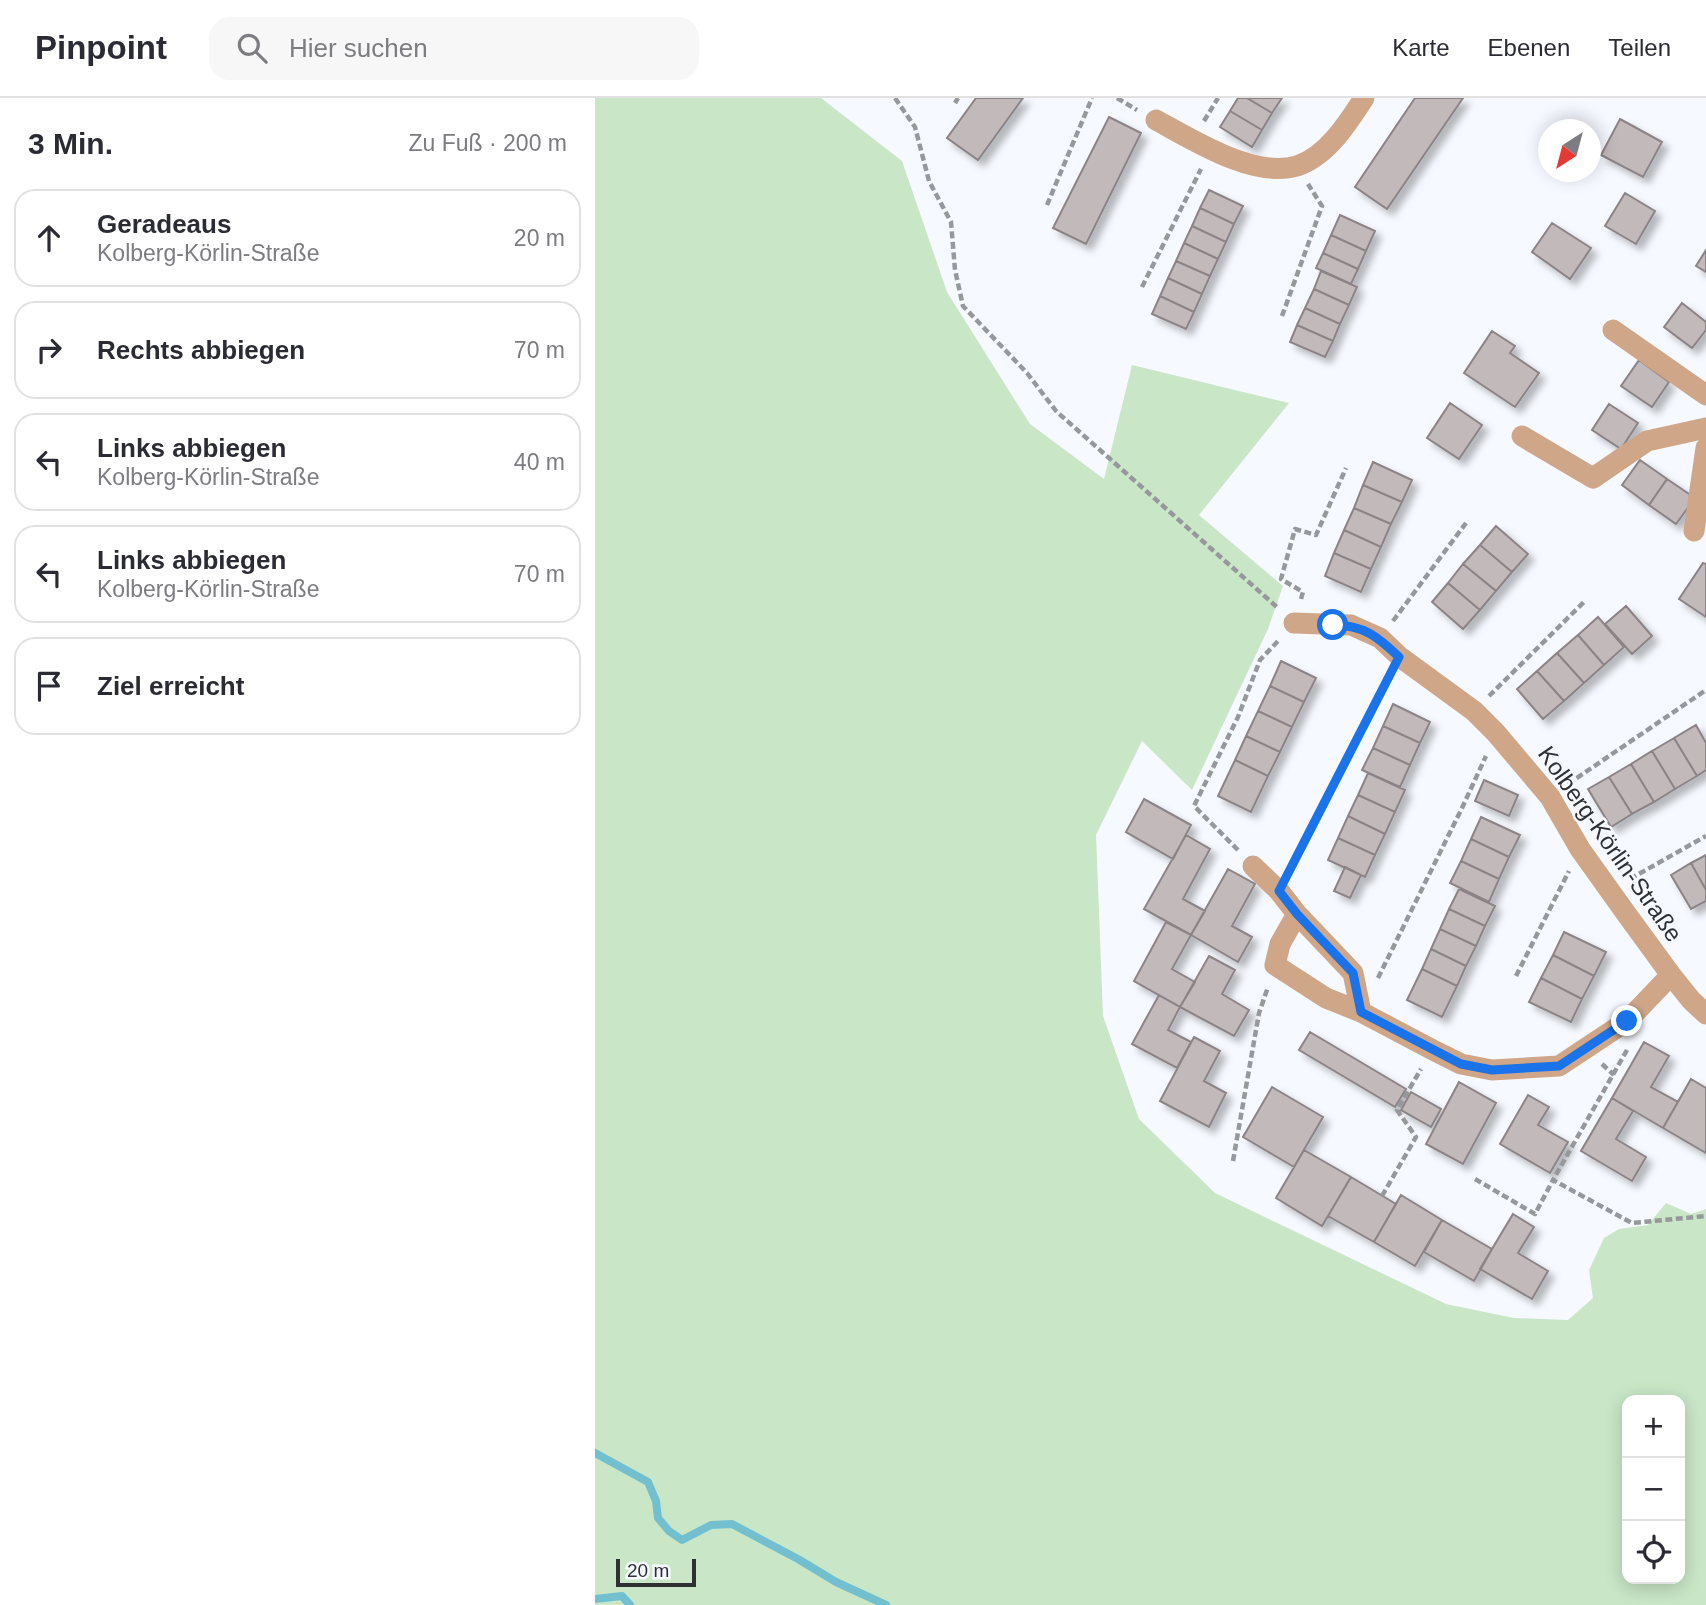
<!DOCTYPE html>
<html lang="de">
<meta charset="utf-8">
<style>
:root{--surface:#fff;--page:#f7f7f7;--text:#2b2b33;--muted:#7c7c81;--line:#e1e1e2}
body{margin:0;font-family:Helvetica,sans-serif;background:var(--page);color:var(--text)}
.controls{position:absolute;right:21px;bottom:21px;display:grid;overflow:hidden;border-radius:14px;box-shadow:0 4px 18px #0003}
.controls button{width:63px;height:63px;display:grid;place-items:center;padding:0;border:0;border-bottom:2px solid var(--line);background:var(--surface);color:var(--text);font:35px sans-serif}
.compass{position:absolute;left:943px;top:21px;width:63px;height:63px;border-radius:50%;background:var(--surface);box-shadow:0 4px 18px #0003;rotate:216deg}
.scale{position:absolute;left:21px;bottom:18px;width:80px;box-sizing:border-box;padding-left:7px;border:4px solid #2f3033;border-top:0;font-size:19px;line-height:24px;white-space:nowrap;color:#2f3033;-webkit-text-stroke:5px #f6f9ff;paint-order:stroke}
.stop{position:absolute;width:21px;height:21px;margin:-16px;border:5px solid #1a73e8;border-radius:50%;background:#fff}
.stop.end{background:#1a73e8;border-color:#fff;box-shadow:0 2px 7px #0008}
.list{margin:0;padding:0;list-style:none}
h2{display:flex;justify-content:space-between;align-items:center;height:91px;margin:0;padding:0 28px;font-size:30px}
h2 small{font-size:23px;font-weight:400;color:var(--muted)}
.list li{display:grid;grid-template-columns:46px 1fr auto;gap:21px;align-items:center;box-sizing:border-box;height:98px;margin:0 14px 14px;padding:0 14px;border:2px solid var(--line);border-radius:21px}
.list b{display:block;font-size:26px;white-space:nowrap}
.list p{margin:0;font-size:23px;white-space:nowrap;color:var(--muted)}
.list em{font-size:23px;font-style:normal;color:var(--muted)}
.icon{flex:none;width:38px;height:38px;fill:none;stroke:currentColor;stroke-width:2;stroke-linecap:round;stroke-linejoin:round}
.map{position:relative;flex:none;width:1111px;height:1507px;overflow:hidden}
header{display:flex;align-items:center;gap:42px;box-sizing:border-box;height:98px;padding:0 35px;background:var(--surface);border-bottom:2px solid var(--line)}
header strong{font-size:33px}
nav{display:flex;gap:38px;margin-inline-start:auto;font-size:24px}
.search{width:490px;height:63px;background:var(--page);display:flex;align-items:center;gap:18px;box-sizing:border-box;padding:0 24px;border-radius:21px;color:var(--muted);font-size:26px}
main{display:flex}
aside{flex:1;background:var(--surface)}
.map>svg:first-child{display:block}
.green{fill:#c9e6c7;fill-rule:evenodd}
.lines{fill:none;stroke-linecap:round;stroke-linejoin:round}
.stream{stroke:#72c0cf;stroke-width:8}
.building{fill:#c2b9bb;stroke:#8c8386;stroke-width:2;filter:url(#shadow)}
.path{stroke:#96989c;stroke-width:4.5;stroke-dasharray:7 3.5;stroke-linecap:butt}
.minor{stroke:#cfa788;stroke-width:21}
.route{stroke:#1a73e8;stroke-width:9}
.labels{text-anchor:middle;stroke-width:5;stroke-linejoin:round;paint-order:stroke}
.street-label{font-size:24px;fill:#2f3033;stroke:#f6f9ff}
</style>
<header>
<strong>Pinpoint</strong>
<div class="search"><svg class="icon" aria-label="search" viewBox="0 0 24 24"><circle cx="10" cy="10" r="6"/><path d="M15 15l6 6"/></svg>Hier suchen</div>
<nav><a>Karte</a><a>Ebenen</a><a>Teilen</a></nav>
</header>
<main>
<aside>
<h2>3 Min.<small>Zu Fuß · 200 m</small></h2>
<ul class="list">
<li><svg class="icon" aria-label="ahead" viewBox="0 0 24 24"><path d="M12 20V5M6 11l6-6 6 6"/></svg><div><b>Geradeaus</b><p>Kolberg-Körlin-Straße</p></div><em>20 m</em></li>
<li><svg class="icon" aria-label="right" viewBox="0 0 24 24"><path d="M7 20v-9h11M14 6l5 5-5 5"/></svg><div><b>Rechts abbiegen</b></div><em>70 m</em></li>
<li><svg class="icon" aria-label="left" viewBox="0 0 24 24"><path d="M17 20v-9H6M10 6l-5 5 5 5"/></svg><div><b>Links abbiegen</b><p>Kolberg-Körlin-Straße</p></div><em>40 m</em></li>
<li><svg class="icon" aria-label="left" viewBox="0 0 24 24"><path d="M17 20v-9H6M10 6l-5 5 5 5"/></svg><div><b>Links abbiegen</b><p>Kolberg-Körlin-Straße</p></div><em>70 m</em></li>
<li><svg class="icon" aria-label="arrive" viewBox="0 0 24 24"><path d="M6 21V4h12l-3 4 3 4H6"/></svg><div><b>Ziel erreicht</b></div></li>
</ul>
</aside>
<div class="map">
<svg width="1111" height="1507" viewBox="0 0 1111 1507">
<defs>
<filter id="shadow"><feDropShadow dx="6" dy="6" stdDeviation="3.5" flood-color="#0004"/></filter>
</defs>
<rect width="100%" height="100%" fill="#f6f9ff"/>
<path class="green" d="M0,0H226L307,63L352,194L435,326L509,381L537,267L694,305L604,417L688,488L673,531L597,692L547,643L501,737L508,918L544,1021L620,1095L851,1206L919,1220L973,1222L998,1200L994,1172L1009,1140L1024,1131L1053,1127L1071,1105L1096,1116L1111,1111V1507H0ZM1085,1302V1481H1032V1302Z"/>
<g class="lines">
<path class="stream" d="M0,1355L53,1384L61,1403L63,1420L74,1433L87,1442L116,1427L137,1426L203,1461L241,1484L291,1507
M0,1501L27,1498L35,1507"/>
</g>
<path class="building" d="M381,0H428L383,62L352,40Z
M643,0H652L677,15L667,32L635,13Z
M652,0H687L677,15Z
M820,0H868L792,111L760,89Z
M635,13L667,32L657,49L625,29Z
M514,19L546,35L491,146L458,130Z
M1025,21L1067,44L1048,79L1006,57Z
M614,92L648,108L639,126L605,110Z
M1030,95L1060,113L1041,146L1010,128Z
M605,110L639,126L631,144L597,128Z
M745,117L780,133L771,153L736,137Z
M957,125L996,150L975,181L937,154Z
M597,128L631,144L623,161L589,145Z
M736,137L771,153L763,171L728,155Z
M589,145L623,161L615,178L581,163Z
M1111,152V174L1101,168Z
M728,155L763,171L756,186L721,170Z
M581,163L615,178L607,196L573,180Z
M726,173L762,189L754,207L719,191Z
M573,180L607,196L599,214L565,198Z
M719,191L754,207L745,226L710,210Z
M565,198L599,214L591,231L557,216Z
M1087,205L1111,224V232L1097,250L1069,229Z
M710,210L745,226L738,243L702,227Z
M702,227L738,243L730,259L695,244Z
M897,233L920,248L915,255L944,275L920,309L869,275Z
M1044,262L1074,284L1057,309L1026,288Z
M855,305L887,327L864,361L832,340Z
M1014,306L1043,325L1026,351L997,332Z
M1045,362L1072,381L1054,407L1027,387Z
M778,364L817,382L807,404L768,387Z
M1072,381L1100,400L1081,426L1054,407Z
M768,387L807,404L796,426L759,410Z
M759,410L796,426L786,449L749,432Z
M901,428L933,456L917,474L885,447Z
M749,432L786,449L776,471L739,455Z
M885,447L917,474L901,493L868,466Z
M739,455L776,471L766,494L730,478Z
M1108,465L1111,466V519L1084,501Z
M868,466L901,493L885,512L853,485Z
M853,485L885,512L868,531L837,504Z
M1031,508L1057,538L1037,556L1010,526Z
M1003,519L1029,549L1009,567L983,537Z
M983,537L1009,567L989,585L962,555Z
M962,555L989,585L969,603L942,573Z
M686,563L721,580L709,604L675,588Z
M942,573L969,603L948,621L922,591Z
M675,588L709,604L697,629L663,613Z
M798,606L835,624L825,645L788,628Z
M663,613L697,629L685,654L651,638Z
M1101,627L1111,645V672L1102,678L1079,640Z
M788,628L825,645L815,667L778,650Z
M651,638L685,654L673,678L640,662Z
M1079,640L1102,678L1080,691L1057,653Z
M778,650L815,667L805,689L767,672Z
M1057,653L1080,691L1059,704L1036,666Z
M640,662L673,678L656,714L623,698Z
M1036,666L1059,704L1037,716L1014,679Z
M773,675L810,692L800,714L763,697Z
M1014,679L1037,716L1016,729L993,691Z
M889,682L923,697L914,718L880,703Z
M763,697L800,714L790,736L753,718Z
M549,701L596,727L578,761L531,734Z
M753,718L790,736L780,757L743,740Z
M886,719L925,737L914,759L876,741Z
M591,737L615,751L588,801L610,813L596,837L549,811Z
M743,740L780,757L770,779L733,762Z
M876,741L914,759L904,781L866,763Z
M1111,757V792L1096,765Z
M866,763L904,781L894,804L855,785Z
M1096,765L1111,792V803L1096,811L1076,777Z
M750,769L766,777L755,800L739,793Z
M633,771L660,786L637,828L657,839L643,864L596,837Z
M864,791L900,808L890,828L854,811Z
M854,811L890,828L881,848L845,831Z
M571,824L596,837L577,871L600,884L585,909L539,883Z
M845,831L881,848L871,868L836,851Z
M969,834L1011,854L999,878L958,857Z
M836,851L871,868L862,888L827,871Z
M958,857L999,878L987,901L946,880Z
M614,858L640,872L627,896L654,912L639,938L585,909Z
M827,871L862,888L847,919L812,902Z
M946,880L987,901L976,924L934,904Z
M564,897L585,909L573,932L596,944L582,970L537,946Z
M715,934L811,991L800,1009L704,952Z
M599,939L625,953L609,983L631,995L614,1029L565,1003Z
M1049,944L1074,958L1056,989L1083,1004L1068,1030L1017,1000Z
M1096,981L1111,990V1055L1068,1030Z
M864,984L901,1005L868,1066L831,1046Z
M677,989L728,1019L699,1069L648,1039Z
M816,994L846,1011L836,1029L806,1012Z
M933,997L954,1009L943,1027L973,1044L955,1075L905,1046Z
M1017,1000L1038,1013L1021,1041L1051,1059L1037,1083L986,1053Z
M709,1052L756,1079L727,1128L681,1100Z
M756,1079L801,1106L779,1144L733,1118Z
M806,1097L847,1122L820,1168L779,1144Z
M918,1116L939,1129L923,1155L953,1173L937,1201L885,1171Z
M847,1122L897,1151L879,1183L829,1154Z"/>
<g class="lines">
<path class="path" d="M300,0L320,29L334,83L356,124L360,172L368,208L432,275L461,313L683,510
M522,0L542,12
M360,5L363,0
M609,23L623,0
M452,107L497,0
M547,189L606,71
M687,218L727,108L713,86
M706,501L708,494L686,481L700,431L721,437L751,370
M798,523L871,425
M894,598L991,502
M973,686L1111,592
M643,752L599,708L643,619L665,562L684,542
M695,774L795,579
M1035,781L1111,738
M921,878L974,773
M783,880L867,710L891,658
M1032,952L958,1082L1037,1125L1111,1118
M1007,966L1019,977
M638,1063L664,915L673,889
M880,1081L940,1116L958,1082
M787,1098L821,1039L802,1012L826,971"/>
<path class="minor" d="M561,22C598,42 659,81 702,68C732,58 753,25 769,0
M1018,232L1111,297
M927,338L998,380L1052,343L1111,330
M1099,433L1111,350
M699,525L756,527L785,540L805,559L879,613L901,635L955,699L985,751L1030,814L1076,877L1096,902L1111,916
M658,768L684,793L702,816
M766,914L758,875L702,816L685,846L680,867L731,900L766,914L838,952L866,966L897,972L964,968L1032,923L1076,877"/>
</g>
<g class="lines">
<path class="route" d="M738,527C769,527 783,539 804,559L684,793L702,816L758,875L766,914L866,966L897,972L964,968L1032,923"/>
</g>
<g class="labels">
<g class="street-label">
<text transform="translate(1015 746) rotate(55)" y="8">Kolberg-Körlin-Straße</text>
</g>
</g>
</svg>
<div class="controls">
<button>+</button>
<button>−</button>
<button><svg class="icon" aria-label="locate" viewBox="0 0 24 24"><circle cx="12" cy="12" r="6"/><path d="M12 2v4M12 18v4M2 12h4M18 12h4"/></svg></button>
</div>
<svg class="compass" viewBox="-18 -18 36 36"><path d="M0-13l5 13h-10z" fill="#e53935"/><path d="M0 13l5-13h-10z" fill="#7c7c81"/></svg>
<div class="scale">20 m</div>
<div class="stop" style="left:738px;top:527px"></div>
<div class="stop end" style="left:1032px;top:923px"></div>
</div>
</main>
